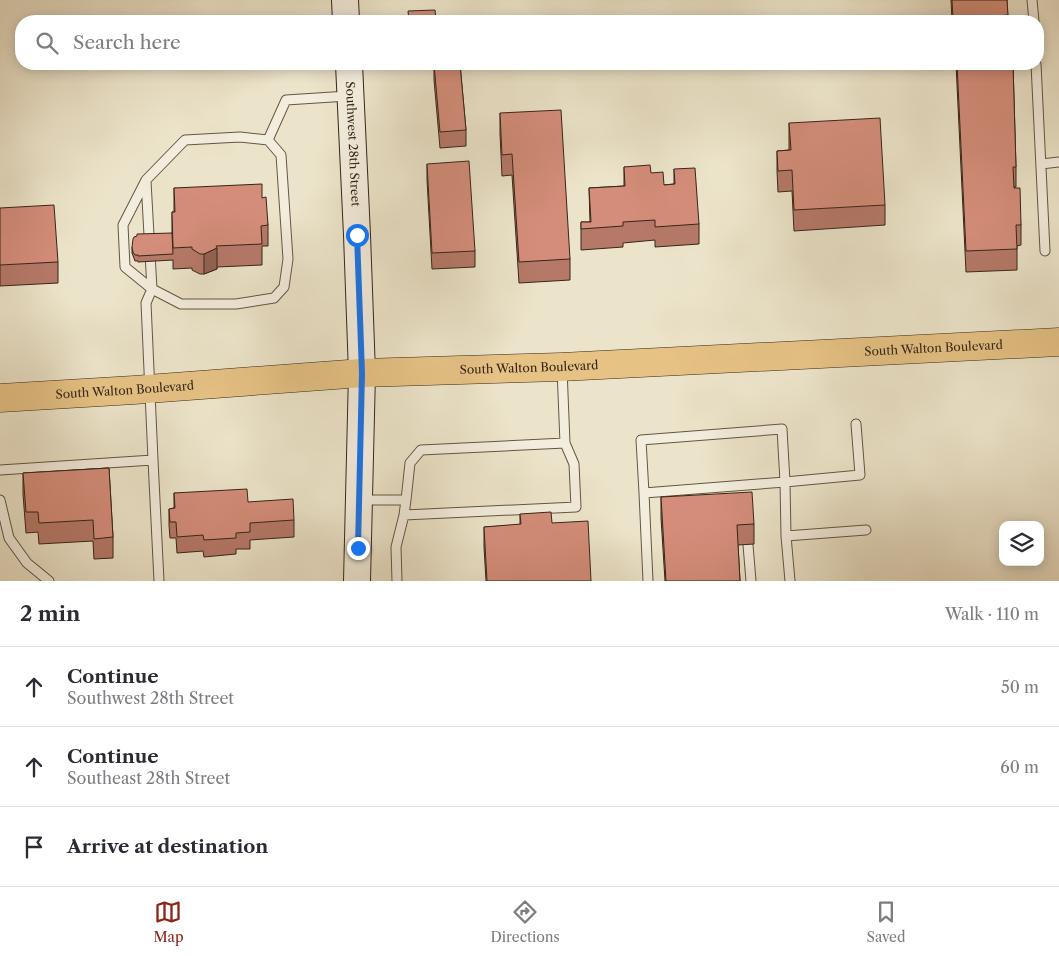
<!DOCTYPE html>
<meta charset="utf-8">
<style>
:root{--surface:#fff;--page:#f7f7f7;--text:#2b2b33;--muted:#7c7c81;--line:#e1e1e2;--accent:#8f2418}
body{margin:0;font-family:"Libre Caslon Text",serif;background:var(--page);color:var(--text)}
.controls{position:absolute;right:15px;bottom:15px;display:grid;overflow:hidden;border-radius:10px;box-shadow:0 2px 12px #0003}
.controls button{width:45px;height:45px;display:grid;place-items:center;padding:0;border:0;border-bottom:1px solid var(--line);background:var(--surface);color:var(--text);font:25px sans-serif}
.stop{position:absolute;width:15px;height:15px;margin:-11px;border:4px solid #1a73e8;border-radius:50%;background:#fff}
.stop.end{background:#1a73e8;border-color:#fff;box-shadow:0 1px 5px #0008}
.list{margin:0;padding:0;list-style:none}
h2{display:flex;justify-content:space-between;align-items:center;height:65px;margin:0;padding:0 20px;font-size:21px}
h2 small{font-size:16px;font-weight:400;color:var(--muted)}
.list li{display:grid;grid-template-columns:32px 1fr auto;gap:15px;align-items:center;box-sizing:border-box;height:80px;padding:0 20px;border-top:1px solid var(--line)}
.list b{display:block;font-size:19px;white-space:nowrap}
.list p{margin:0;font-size:16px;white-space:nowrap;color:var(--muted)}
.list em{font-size:16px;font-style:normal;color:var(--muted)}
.icon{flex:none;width:28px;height:28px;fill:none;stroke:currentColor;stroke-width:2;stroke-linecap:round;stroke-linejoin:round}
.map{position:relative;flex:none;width:1059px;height:581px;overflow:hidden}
.search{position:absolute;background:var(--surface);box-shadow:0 2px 12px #0003;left:15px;right:15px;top:15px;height:55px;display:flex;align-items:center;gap:12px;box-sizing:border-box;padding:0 18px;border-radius:20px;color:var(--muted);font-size:19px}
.sheet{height:305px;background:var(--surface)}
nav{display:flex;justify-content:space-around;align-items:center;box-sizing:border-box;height:70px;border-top:1px solid var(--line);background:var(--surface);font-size:14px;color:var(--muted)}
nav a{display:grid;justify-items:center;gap:2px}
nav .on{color:var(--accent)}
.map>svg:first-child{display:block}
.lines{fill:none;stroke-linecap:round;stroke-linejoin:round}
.lane-casing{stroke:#635644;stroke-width:11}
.secondary-casing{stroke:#352618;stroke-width:28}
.primary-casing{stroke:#352618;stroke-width:29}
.lane{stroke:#f3eddd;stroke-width:9}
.secondary{stroke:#f3eddd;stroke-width:26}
.primary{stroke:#e6c285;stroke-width:28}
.wall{fill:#b67969;stroke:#352618}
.shaded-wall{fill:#946355;stroke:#352618}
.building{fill:#d48d7a;stroke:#352618}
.route{stroke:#1a73e8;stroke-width:6}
.labels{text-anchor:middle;stroke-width:4;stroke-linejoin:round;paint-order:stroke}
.street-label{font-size:12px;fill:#352618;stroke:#f3eddd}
</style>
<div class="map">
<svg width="1059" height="581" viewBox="0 0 1059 581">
<rect width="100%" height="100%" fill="#ece4ca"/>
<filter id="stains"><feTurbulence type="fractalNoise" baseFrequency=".004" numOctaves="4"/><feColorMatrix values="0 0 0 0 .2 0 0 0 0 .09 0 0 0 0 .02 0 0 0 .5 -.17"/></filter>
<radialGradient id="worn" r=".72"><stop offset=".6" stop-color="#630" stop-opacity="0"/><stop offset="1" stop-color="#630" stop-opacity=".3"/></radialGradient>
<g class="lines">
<g class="lane-casing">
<path id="lane" d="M1032,0L1034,21
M1036,64L1045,251
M268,140L286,100L348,96
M1041,164L1059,162
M146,181L152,289
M153,460L159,581
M0,470L153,460L146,303L152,289L181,304H236L274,298L284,287L288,259L281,155L268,140L240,137L185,140L146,180L123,225L125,267L152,289
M644,493L641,440L782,429L785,482L644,493L648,581
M0,500L9,538L27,563L49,581
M360,500H406L410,463L421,450L565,443
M404,515L576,507L574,464L565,443L562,369
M786,536L866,530
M748,545L751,581
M397,581L396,547L404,515L406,500
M790,581L786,536L785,482L860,475L856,424"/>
</g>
<g class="secondary-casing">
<g id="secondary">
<path d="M345,0L346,21"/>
<path id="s1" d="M349,64L357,235L362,373L357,581"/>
</g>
</g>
<g class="primary-casing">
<g id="primary">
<path id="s2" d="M0,398L134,390L362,373L561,367L1059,342"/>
</g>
</g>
<use href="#lane" class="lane"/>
<use href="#secondary" class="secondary"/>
<use href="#primary" class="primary"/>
</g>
<path class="wall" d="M951,0H1007L1008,21H952Z
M410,64H460L466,130V146L440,148L434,80V68L410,69Z
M956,64H1013L1016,167V187H1014L1021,225V245L1017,246V270L966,272Z
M500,113L570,259V280L519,283L512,175L502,176L500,134Z
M789,123L885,205V225L794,231L792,191L778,192L777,171V151L789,150Z
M427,164L475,251V267L432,269L427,180Z
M624,167L651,173L664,185L674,184V169L699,224V244L655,247V240L623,243V247L581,250V222H590L589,188L624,186Z
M174,188L262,198L268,225V246H262V265L217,267V269L204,274H200L192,270V268L173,269V260L138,262V261H135L132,253V247L172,233V212H174Z
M0,208L58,262V283L0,286Z
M109,468L113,537V558L94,559L93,541L39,544L38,532L26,533L23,494V473Z
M174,493L248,502L294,520V537L250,540V549H236V554L204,557L203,551L177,553L176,538H170L169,525V509L174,508Z
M661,497L754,524V544L738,545L740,581H665L661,518Z
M520,514L591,581H486L484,547V527L520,525Z"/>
<path class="shaded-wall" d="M217,248V269L204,274V254Z"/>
<path class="building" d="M952,0H1007L1008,15L997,16V21H987V17L953,18Z
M435,10L436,21H409L408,11Z
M434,64H460L466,130L440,132Z
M957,64H1013L1016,167H1013L1014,188H1020L1021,225H1016L1017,249L966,251Z
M561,110L570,259L519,262L512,154L502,155L500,113Z
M880,118L885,205L794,210L792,170L778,171L777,151L791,150L789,123Z
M469,161L475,251L432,253L427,164Z
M650,165L651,173L663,172L664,185L675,184L674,169L695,168L699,224L655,227V220L623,222V226L581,229V222H591L589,188L625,186L624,167Z
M262,184V198L266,197L268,225L261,226L262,244L216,246L217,248L204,254H200L192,249V247L173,248L172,212H175L174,188Z
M54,205L58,262L0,265V208Z
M172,233L173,254L138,256V255H135L133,252L132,247L133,239L134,237L137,236V234Z
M109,468L113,537L94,539L93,520L39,523L38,512H26L23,473Z
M247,489L248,502L293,499L294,520L250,523V532L236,533V538L204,540L203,535L177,537L176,522H170L169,509L175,508L174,493Z
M752,492L754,524L737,525L740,581H666L661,497Z
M551,512L552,523L588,521L591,581H487L484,527L521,524L520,514Z"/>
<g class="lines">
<path class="route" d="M357,235L362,373L358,548"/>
</g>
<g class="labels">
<g class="street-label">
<text dy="4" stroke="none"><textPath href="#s1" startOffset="80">Southwest 28th Street</textPath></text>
<text dy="4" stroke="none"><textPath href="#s2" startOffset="935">South Walton Boulevard</textPath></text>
<text dy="4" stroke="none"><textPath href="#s2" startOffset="530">South Walton Boulevard</textPath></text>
<text dy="4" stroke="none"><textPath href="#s2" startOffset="125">South Walton Boulevard</textPath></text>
</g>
</g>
<rect width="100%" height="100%" filter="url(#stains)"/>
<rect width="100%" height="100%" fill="url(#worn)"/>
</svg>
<div class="controls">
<button><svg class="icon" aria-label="layers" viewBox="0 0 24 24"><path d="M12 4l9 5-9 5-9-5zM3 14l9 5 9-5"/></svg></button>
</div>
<div class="stop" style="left:357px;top:235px"></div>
<div class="stop end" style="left:358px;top:548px"></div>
<div class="search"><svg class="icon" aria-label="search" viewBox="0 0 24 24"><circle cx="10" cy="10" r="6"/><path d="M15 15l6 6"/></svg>Search here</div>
</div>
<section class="sheet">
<h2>2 min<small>Walk · 110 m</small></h2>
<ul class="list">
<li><svg class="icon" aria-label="ahead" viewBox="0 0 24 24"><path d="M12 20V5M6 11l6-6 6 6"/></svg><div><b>Continue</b><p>Southwest 28th Street</p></div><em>50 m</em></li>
<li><svg class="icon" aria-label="ahead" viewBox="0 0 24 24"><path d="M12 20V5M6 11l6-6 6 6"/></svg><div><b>Continue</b><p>Southeast 28th Street</p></div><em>60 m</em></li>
<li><svg class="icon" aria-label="arrive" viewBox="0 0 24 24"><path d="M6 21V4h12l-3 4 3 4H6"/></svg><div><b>Arrive at destination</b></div></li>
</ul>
</section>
<nav>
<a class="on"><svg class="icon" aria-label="map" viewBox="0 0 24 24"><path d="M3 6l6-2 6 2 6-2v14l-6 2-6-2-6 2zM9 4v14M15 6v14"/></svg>Map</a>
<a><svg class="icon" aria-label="directions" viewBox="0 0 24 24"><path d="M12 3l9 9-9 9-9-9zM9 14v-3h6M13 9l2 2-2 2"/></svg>Directions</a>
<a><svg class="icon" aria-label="saved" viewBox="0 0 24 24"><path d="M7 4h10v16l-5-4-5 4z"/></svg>Saved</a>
</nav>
